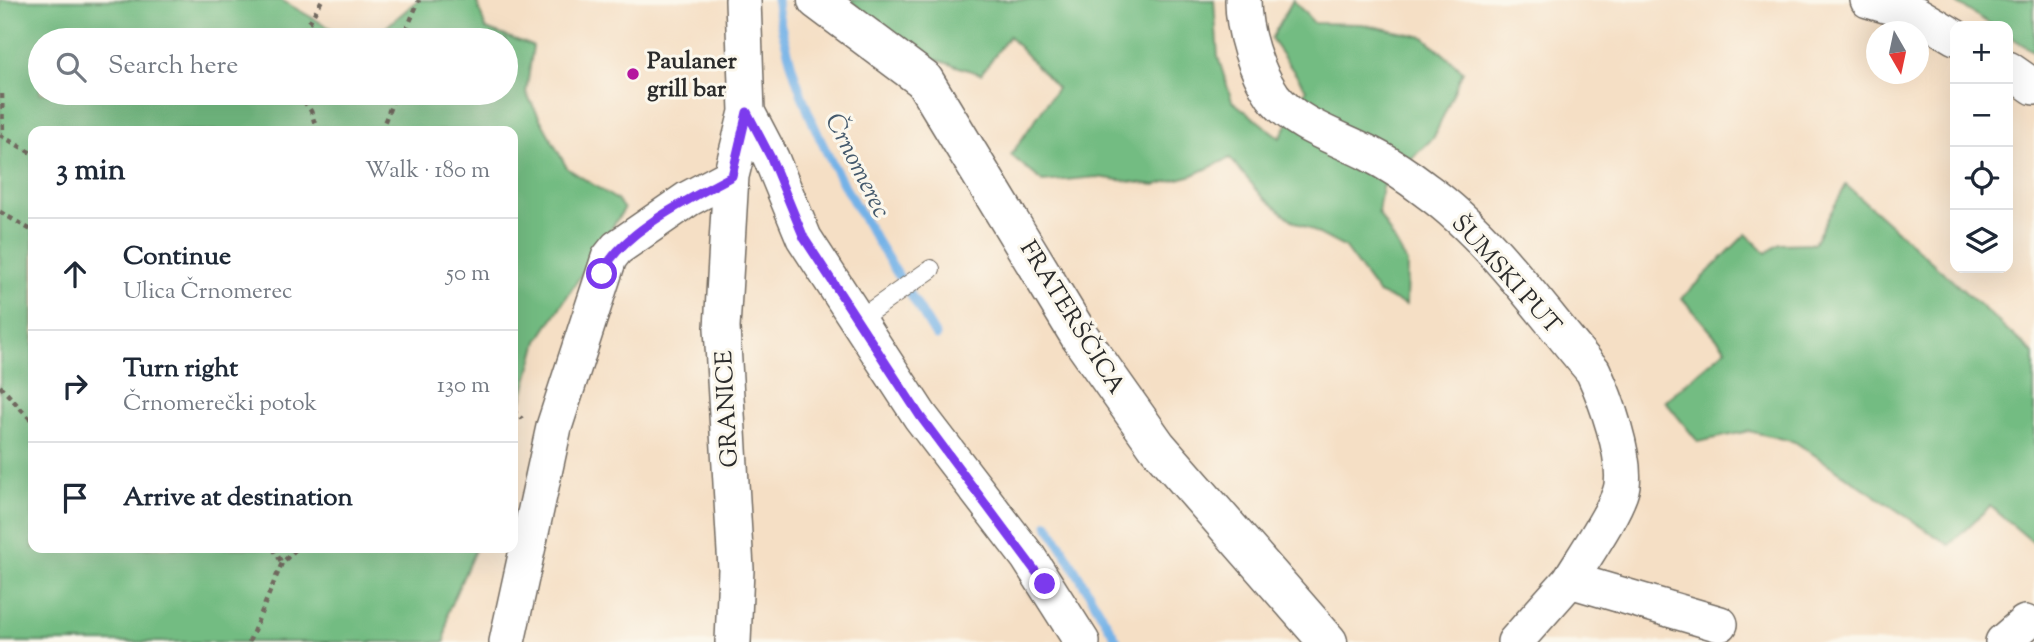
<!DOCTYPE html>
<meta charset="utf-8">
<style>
:root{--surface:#fff;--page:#f6f6f7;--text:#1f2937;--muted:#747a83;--line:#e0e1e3}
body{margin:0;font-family:"Sorts Mill Goudy",serif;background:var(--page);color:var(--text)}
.controls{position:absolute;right:21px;top:21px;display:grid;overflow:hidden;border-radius:14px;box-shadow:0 7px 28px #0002}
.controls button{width:63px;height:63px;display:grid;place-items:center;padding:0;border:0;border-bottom:2px solid var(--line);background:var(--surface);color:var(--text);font:35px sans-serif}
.compass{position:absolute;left:1866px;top:21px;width:63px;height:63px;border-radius:50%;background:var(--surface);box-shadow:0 7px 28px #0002;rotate:171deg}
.stop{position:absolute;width:21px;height:21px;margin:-16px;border:5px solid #7c3aed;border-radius:50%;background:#fff}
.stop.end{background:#7c3aed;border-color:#fff;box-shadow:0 2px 7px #0008}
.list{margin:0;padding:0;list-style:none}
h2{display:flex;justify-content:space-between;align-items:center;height:91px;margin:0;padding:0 28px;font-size:30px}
h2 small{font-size:23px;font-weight:400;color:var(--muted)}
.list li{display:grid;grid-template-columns:46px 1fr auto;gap:21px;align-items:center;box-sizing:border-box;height:112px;padding:0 28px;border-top:2px solid var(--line)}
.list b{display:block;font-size:26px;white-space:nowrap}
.list p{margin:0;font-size:23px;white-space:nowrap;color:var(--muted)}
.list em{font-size:23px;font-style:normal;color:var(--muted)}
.icon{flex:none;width:38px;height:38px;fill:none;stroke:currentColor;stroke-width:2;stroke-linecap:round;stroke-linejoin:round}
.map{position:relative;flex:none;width:2034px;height:642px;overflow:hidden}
.search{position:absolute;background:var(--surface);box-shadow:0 7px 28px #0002;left:28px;top:28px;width:490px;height:77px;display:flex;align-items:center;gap:18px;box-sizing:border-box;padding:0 24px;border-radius:38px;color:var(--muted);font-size:26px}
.panel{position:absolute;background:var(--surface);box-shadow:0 7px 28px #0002;left:28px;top:126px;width:490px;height:427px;border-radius:14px}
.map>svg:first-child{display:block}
.forest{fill:#73bc82;stroke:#4f7456;stroke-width:2}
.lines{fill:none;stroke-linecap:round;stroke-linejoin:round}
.stream{stroke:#74b2e7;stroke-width:9}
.service-casing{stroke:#726a61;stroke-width:20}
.minor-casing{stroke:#726a61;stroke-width:38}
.tertiary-casing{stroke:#726a61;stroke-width:41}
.path{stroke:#726a61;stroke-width:4.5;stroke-dasharray:5 5;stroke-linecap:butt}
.service{stroke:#fff;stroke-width:18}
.minor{stroke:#fff;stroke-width:35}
.tertiary{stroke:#fff;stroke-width:38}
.route{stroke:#7c3aed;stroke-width:9}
.poi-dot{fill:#b5179e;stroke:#fbf7ec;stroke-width:2.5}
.labels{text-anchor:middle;stroke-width:6;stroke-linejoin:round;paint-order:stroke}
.poi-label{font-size:24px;font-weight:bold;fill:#2b2b2b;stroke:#fbf7ec;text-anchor:start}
.street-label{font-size:24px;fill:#2b2b2b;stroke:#fbf7ec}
.water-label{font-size:26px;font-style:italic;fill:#455a6d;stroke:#fbf7ec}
</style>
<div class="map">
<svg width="2034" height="642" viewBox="0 0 2034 642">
<rect width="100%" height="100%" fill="#fbf7ec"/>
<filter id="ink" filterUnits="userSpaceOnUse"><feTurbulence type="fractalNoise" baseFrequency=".0143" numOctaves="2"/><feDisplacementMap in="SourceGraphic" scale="14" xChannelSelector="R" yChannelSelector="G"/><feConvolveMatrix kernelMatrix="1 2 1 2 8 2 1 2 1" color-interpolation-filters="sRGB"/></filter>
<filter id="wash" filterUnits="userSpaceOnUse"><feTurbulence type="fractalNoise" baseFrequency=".00686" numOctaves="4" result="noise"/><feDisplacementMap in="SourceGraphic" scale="28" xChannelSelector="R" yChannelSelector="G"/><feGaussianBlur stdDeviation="1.57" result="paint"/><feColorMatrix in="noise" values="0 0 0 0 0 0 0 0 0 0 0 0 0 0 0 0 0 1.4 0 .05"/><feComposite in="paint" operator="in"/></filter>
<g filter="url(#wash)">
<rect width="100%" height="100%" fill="#f5dfc5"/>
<path class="forest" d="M0,0H281L351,40H40V93H506V40H371L418,0H476L486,29L533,46L526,93L567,168L617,200L624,209L538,341L513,432V131H33V548H476L448,611L445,642H0Z
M848,0H1214L1218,57L1232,101L1280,138L1306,89L1271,39L1293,0L1314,23L1362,24L1424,37L1463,71L1434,137L1382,187L1378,212L1407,263L1406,305L1378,293L1344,247L1292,220L1262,196L1230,158L1193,175L1155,185L1097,177L1043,182L1011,155L1057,88L1009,36L981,74L925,56Z
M1952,0H2034V52L2008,35V26H1993Z
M1846,185L2034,354V543L1990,506L1949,545L1795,442L1749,431L1698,442L1665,401L1726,349L1682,298L1746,234L1766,253L1780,244L1814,243Z"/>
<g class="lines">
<path class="stream" d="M777,0C777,17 784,36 788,52C816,158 881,244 936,336
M1048,524L1118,642"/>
</g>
</g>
<g filter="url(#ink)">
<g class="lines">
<g class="service-casing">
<path id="service" d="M858,320L931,269"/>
</g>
<g class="minor-casing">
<path id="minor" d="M1243,0C1243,31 1255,70 1273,96C1295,125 1337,137 1368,153C1388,163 1409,177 1427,191C1490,236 1542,312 1593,371C1606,399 1626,455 1622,485C1620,505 1582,560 1570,580
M1868,0L1916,14L1955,37
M2008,69L2034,87
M747,112L771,158L804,238L920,416L1028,557L1082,642
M731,176L722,328L736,569L733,642
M507,642L554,427L609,258L617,248L688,199L731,176L747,112L743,0
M1515,642L1570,580L1720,624
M2003,642L2025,623"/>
</g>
<g class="tertiary-casing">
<path id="tertiary" d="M817,0L924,80L1080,337L1157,446L1328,642"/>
</g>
<path class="path" d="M299,40L322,0
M405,40L406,31L419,0
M298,93L311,111L317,131
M2,94L3,134
M381,131L396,93
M0,135L33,154
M0,212L33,231
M0,386L33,422
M513,410L522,419
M273,548L282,563
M249,642L282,563L297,548"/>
<use href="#service" class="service"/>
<use href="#minor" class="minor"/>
<use href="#tertiary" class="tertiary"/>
</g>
</g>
<g class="lines" filter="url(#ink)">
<path class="route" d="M602,274C620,232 692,198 732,176L747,112L771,158L804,238L920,416L1045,584"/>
</g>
<circle class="poi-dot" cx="633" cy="74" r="7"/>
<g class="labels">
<g class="poi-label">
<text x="647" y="68">Paulaner<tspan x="647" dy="28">grill bar</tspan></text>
</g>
<g class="street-label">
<text transform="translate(1507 274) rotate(48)" y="8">ŠUMSKI PUT</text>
<text transform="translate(1073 317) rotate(58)" y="8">FRATERŠČICA</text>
<text transform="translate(726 409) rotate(-93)" y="8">GRANICE</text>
</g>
<g class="water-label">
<text transform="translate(859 165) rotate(63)" y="9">Črnomerec</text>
</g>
</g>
</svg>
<div class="controls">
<button>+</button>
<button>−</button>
<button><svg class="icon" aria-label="locate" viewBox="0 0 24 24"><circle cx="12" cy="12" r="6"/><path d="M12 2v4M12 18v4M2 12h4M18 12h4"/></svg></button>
<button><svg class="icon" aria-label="layers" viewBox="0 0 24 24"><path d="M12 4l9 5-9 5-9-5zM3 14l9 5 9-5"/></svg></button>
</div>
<svg class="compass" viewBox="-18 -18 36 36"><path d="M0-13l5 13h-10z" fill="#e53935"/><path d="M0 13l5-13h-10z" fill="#747a83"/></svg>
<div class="stop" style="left:602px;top:274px"></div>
<div class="stop end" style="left:1045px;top:584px"></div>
<div class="search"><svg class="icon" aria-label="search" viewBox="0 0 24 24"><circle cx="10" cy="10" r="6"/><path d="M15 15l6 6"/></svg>Search here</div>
<section class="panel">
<h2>3 min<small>Walk · 180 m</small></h2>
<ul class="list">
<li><svg class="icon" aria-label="ahead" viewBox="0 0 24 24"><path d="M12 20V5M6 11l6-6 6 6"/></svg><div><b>Continue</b><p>Ulica Črnomerec</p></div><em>50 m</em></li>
<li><svg class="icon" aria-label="right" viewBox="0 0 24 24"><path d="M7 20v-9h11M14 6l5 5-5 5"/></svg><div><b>Turn right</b><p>Črnomerečki potok</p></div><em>130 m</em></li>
<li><svg class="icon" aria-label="arrive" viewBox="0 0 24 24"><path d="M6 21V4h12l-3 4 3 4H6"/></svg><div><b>Arrive at destination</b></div></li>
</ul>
</section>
</div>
